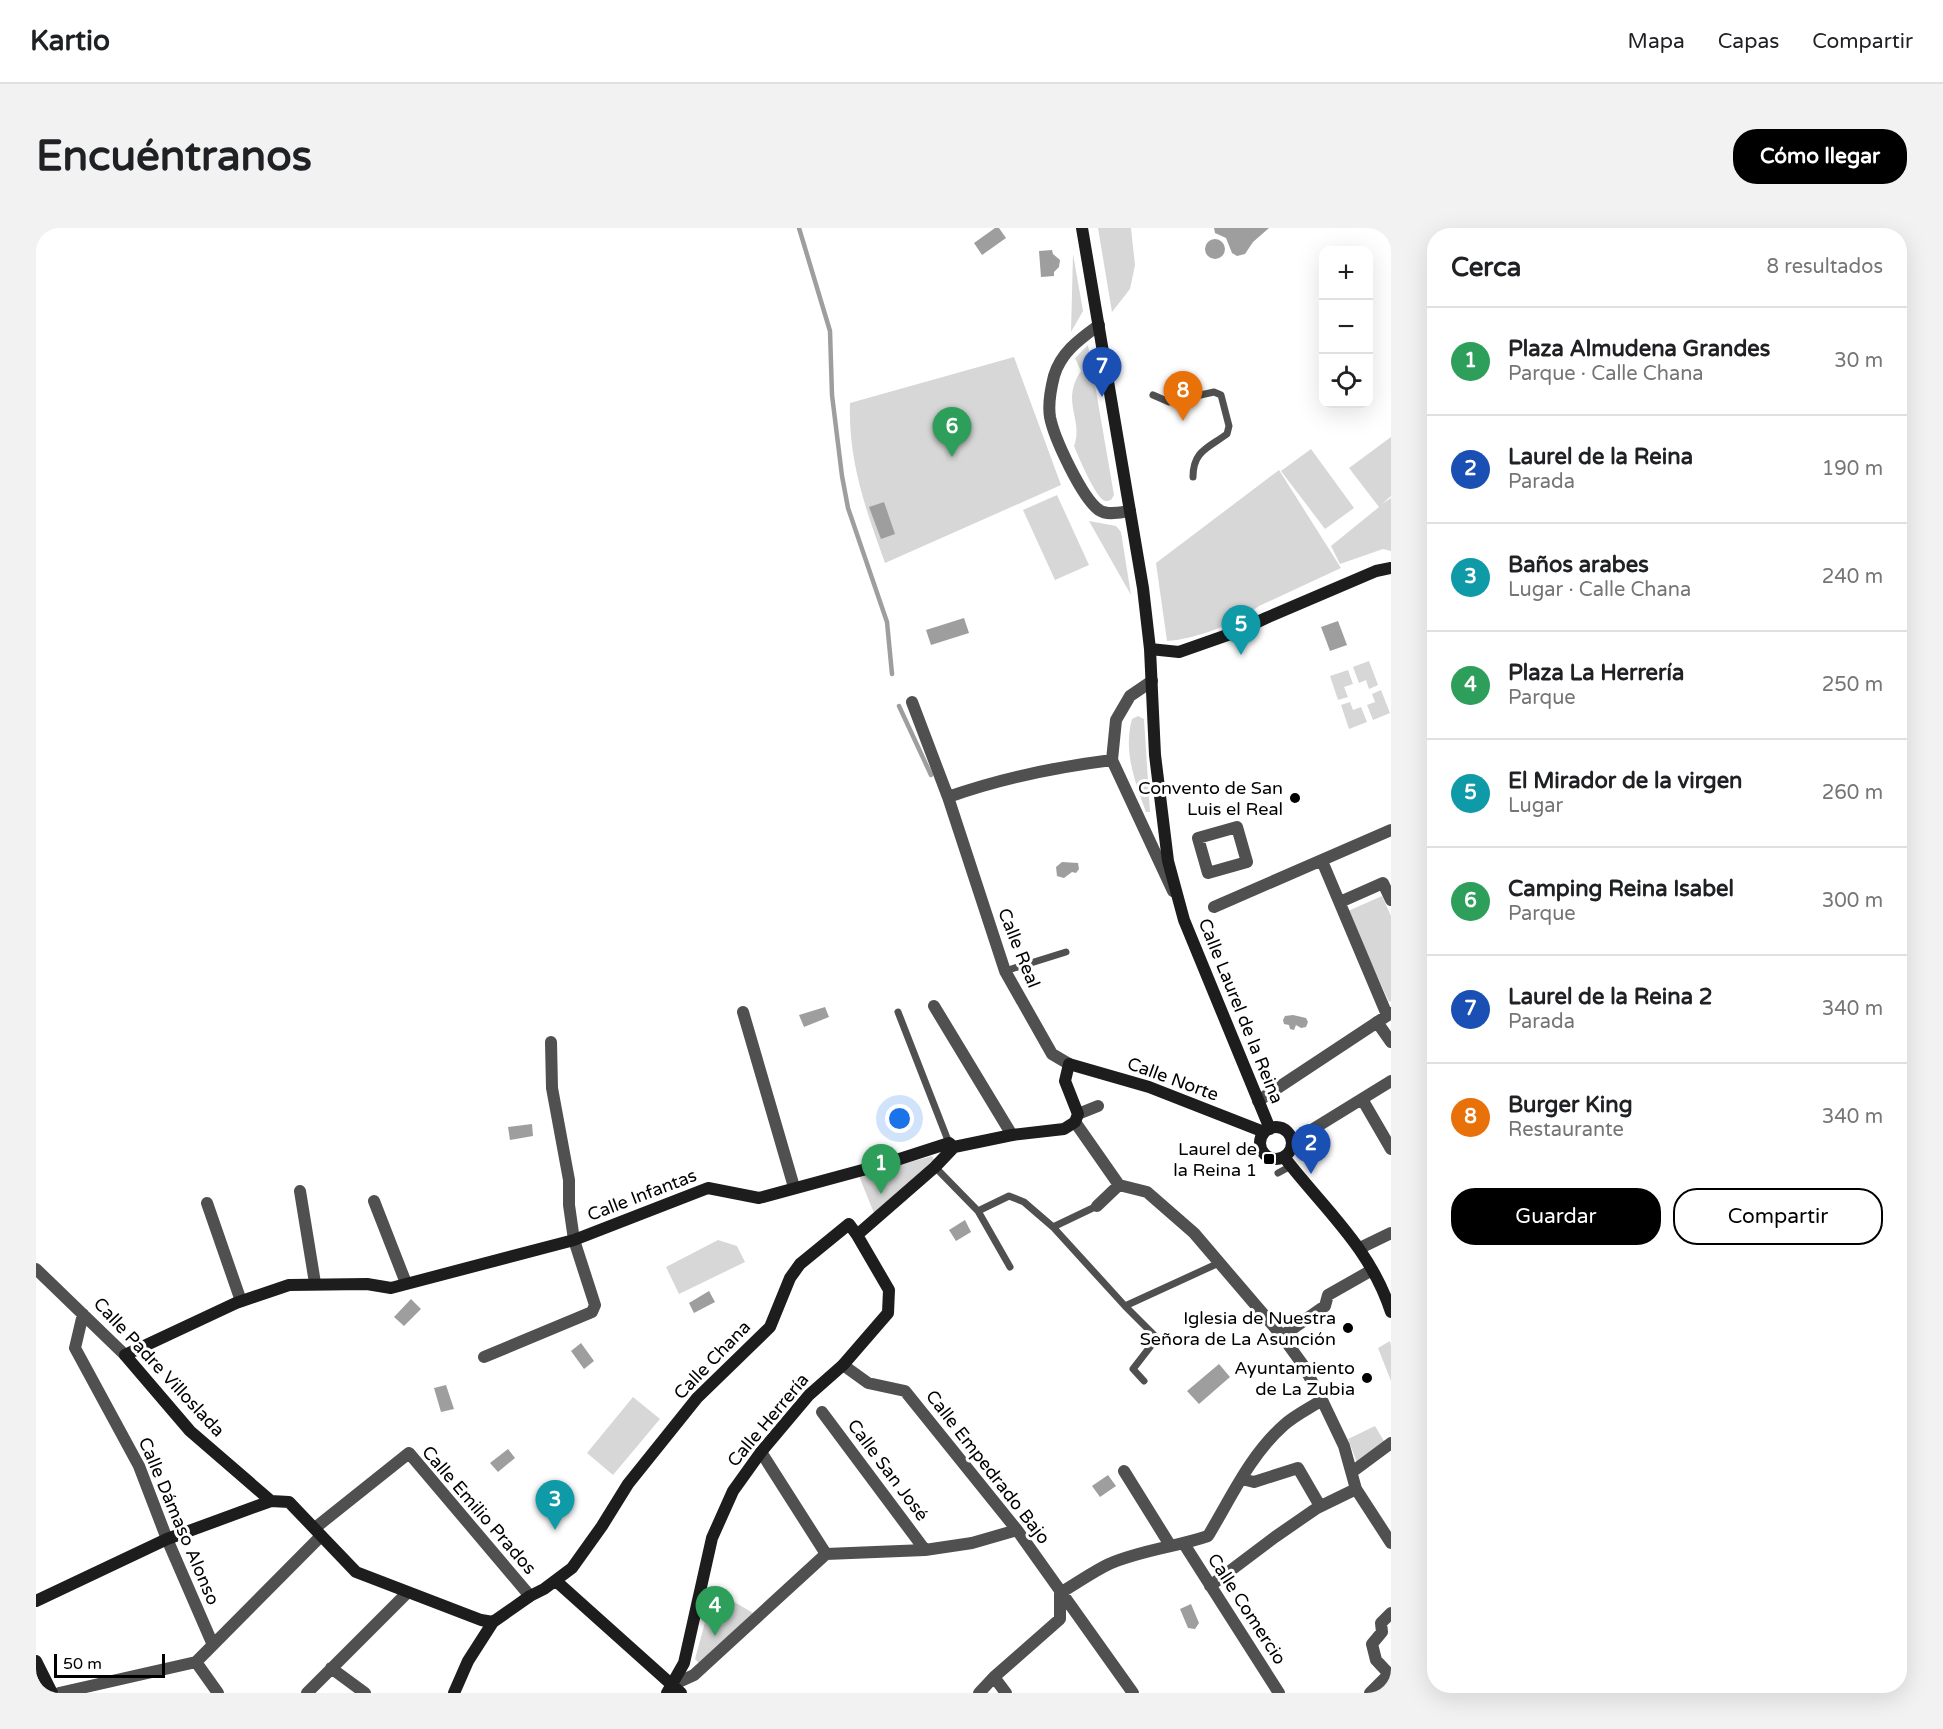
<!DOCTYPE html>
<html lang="es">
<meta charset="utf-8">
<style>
:root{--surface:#fff;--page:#f2f2f2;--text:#202124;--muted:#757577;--line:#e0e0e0;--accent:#000}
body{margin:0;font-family:"Varela Round",sans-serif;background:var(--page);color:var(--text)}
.controls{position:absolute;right:18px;top:18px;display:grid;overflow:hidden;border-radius:12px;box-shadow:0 6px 24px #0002}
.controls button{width:54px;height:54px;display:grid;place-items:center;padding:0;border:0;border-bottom:2px solid var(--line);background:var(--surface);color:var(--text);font:30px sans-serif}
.scale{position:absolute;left:18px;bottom:15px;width:111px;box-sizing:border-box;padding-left:6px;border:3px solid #000;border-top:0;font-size:16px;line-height:21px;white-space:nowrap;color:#000;-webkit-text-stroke:4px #fff;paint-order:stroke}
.you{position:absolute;left:864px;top:891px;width:21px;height:21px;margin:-15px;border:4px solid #fff;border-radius:50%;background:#1a73e8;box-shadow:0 0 0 9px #1a73e833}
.badge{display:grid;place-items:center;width:39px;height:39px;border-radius:50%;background:var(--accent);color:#fff;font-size:20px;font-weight:700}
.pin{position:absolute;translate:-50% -50px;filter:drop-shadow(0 2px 3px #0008)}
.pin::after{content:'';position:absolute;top:32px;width:21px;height:18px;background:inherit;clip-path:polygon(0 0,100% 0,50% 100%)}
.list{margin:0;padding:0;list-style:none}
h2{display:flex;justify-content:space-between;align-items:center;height:78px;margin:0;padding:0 24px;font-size:26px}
h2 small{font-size:20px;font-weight:400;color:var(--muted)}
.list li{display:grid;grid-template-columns:39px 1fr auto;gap:18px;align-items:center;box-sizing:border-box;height:108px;padding:0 24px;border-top:2px solid var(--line)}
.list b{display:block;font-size:22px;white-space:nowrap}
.list p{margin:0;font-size:20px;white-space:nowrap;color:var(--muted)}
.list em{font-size:20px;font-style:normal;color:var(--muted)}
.actions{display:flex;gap:12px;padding:18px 24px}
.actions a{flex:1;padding:14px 0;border:2px solid var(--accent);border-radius:24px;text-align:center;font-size:21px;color:var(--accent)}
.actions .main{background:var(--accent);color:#fff}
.icon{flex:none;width:33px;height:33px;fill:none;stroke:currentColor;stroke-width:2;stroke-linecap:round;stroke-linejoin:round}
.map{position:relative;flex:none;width:1355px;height:1465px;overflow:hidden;border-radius:24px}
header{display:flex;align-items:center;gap:36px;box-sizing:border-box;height:84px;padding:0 30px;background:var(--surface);border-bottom:2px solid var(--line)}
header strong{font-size:28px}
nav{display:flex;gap:33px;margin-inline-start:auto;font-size:21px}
.intro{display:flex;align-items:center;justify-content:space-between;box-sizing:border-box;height:144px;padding:0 36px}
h1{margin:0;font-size:42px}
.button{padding:15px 27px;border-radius:24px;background:var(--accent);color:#fff;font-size:21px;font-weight:700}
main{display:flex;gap:36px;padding:0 36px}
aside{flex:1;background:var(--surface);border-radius:24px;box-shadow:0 6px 24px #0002}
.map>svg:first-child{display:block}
.green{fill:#d7d7d7}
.water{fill:#9e9e9e}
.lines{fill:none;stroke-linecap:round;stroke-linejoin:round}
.stream{stroke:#9e9e9e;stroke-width:4.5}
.lane{stroke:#505050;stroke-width:7}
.street{stroke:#505050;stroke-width:12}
.secondary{stroke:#1d1d1d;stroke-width:12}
.poi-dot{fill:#000;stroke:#fff;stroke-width:2}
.labels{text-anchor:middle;stroke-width:6;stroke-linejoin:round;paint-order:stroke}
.poi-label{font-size:18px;fill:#000;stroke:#fff;text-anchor:end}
.street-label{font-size:18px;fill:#000;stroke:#fff}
</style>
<header>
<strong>Kartio</strong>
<nav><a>Mapa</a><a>Capas</a><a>Compartir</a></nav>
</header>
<div class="intro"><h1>Encuéntranos</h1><a class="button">Cómo llegar</a></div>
<main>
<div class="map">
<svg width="1355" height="1465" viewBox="0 0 1355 1465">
<rect width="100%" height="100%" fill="#fff"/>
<path class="green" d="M1062,0H1095L1099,37L1094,61L1076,84Z
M1037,26L1047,83L1035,104Z
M1052,117L1078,267L1075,272C1071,273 1069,274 1066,271C1057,263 1043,230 1038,218C1048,192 1024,174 1045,143L1039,130Z
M978,129L1025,257L849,335C830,282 812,233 814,175Z
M1355,209V268L1346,276L1355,270V323L1347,321L1304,336L1295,318L1343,279L1313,240Z
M1275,221L1318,280L1289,301L1245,243Z
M1243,242L1305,340L1223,378C1200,396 1160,411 1131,413L1120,335Z
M1021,267L1053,337L1019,352L987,282Z
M1053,293L1080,298L1085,304L1095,367Z
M1333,433L1342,457L1333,461L1330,452L1323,455L1317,439Z
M1312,442L1317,456L1308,459L1312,469L1302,472L1294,448Z
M1345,462L1354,485L1337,492L1331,477L1339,474L1336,466Z
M1314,474L1317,482L1325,479L1331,494L1313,501L1305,477Z
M1102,488L1108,491L1114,584H1110C1099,553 1087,524 1096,491Z
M1346,668L1355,688V773L1353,774L1312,683Z
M896,928L899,933L838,985L823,948Z
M682,1012L701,1018L709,1034L643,1066L630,1039Z
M1354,1113L1355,1118V1153L1342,1120Z
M597,1169L624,1191L577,1247L551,1225Z
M1339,1198L1351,1218L1322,1237L1312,1211Z
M678,1362L717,1385L664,1436L659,1431Z"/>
<path class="water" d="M959,0H963L970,10L946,27L938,15Z
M1178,0H1233L1217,14L1209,26L1201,28L1196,25L1190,10L1179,5Z
M1169 21a10 10 0 1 1 20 0a10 10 0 1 1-20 0Z
M1016,22L1017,26L1024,32L1023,39L1018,44V48L1005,49L1003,23Z
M848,274L859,306L845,311L833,279Z
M928,390L933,405L895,417L890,402Z
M1302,393L1311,417L1294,423L1285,399Z
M1026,634L1042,635L1043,641L1040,645L1036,644L1028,650L1021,648L1020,639Z
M789,779L793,789L768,799L763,787Z
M1257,787L1270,790L1272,794L1270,799L1265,800L1260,797L1258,802L1254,801L1253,797L1248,796L1247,792L1249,788Z
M496,896L497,908L474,912L472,899Z
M929,992L935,1004L920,1013L913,1002Z
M673,1063L679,1074L658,1085L653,1075Z
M375,1071L385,1081L368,1098L358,1089Z
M545,1115L558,1133L548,1141L535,1123Z
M1183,1136L1194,1149L1163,1176L1151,1163Z
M410,1157L418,1181L405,1184L398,1160Z
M472,1221L479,1230L462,1244L454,1235Z
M1072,1247L1080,1258L1064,1269L1056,1258Z
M1155,1376L1163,1395L1159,1401L1152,1400L1144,1381Z"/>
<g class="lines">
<path class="stream" d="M763,0L794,103L796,167L806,248L812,280L851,394L856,446
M863,478L895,547"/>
<path class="lane" d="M1117,167L1133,174L1178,164L1185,167L1193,198L1191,206C1172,220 1157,223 1157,249
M969,743L1030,724
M862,784L913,915
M899,939L942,983L973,968L988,974L1017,999L1089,1078L1185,1034
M1242,945L1255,938
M942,983L974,1039
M1017,999L1061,978
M1089,1078L1121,1110L1097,1141L1108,1153"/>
<path class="street" d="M1063,97C1044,111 1025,124 1018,148C1015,160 1012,177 1014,189C1018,210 1046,270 1063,282C1072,288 1085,284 1094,283
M1116,453L1094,468L1080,492L1076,532L1137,663
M876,474L912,569L969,743L1016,826L1033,836
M912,569C966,550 1019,539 1076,532
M1201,599L1211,634L1172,645L1162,610Z
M1286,633L1351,787
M1304,674L1347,655L1355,672
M1178,679L1355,602
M898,778L976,907
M707,784L758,959
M1341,794L1355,814
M1326,871L1355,921
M1222,873L1355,785
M1042,886L1062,878
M1039,894L1083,957L1111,964L1158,1005L1246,1108L1267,1137L1286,1172L1308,1218L1320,1261L1355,1315
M1256,914L1355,853
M264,963L279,1055
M338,973L370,1055
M171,975L205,1073
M1061,978L1083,957
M1324,1020L1355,1005
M0,1041L89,1127
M47,1086L39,1120L103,1238L131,1311L177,1417
M1246,1108L1289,1078L1292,1067L1336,1042
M448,1129L556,1084L559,1077L538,1012L533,977V952L516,860L515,814
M807,1137L832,1155L869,1163L981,1302L1097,1465
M786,1184L889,1322
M725,1224L790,1326
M1088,1243L1134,1317
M1316,1244L1355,1215
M1206,1251L1218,1254L1262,1240L1284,1278
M279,1300L373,1225L494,1368
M1148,1316L1243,1465
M1174,1358L1239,1309L1281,1280L1320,1261
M160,1434L182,1465
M295,1440L329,1465
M958,1449L970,1465
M636,1457L658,1447L790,1326L889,1322L936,1315L981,1302
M23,1465L160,1434L285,1308
M271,1465L371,1365
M943,1465L958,1449L1024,1391V1365C1040,1356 1056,1344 1073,1336C1105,1322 1140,1319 1172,1308C1195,1270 1214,1227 1248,1197C1259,1187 1274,1180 1286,1172
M1334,1465L1353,1446L1340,1432L1336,1416L1346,1404L1345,1395L1355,1385"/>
<path class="secondary" d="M1046,0L1107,360L1114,421L1119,527L1132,633L1148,692L1234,901
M1114,421L1143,424L1200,404L1230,390L1340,343L1355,340
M1224 915a16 16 0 1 1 32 0a16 16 0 1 1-32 0Z
M1248,929C1288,981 1334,1019 1355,1084
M235,1273L154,1203L89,1127L200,1075L253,1057L331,1056L355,1060L538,1012L672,960L723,970L845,937L913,915L918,919L976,907L1028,901L1039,894L1042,886L1029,853L1033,836L1113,859L1228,904
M520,1353L645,1465
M0,1373L131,1311L235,1273L253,1274L320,1344L445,1392L457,1394
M0,1433L16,1465
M418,1465L432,1433L457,1394L494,1368L508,1361L536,1340L566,1298L592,1256L661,1170L734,1099L754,1050L764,1036L813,996L821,1007L899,939L918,919
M631,1465L648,1435L676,1310L697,1263L725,1224L773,1167L807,1137L852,1085L853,1062L821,1007"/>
</g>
<g class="poi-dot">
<circle cx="1259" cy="570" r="6"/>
<rect x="1227" y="925" width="12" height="12" rx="3"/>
<circle cx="1312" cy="1100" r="6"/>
<circle cx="1331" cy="1150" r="6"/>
</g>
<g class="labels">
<g class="poi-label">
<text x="1247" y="566">Convento de San<tspan x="1247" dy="21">Luis el Real</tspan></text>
<text x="1221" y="927">Laurel de<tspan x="1221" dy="21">la Reina 1</tspan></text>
<text x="1300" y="1096">Iglesia de Nuestra<tspan x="1300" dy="21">Señora de La Asunción</tspan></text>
<text x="1319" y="1146">Ayuntamiento<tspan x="1319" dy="21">de La Zubia</tspan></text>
</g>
<g class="street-label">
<text transform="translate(983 720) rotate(68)" y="6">Calle Real</text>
<text transform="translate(1205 783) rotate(68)" y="6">Calle Laurel de la Reina</text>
<text transform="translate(1137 851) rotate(20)" y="6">Calle Norte</text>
<text transform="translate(606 967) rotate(-21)" y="6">Calle Infantas</text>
<text transform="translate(676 1132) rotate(-46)" y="6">Calle Chana</text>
<text transform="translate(123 1139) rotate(47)" y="6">Calle Padre Villoslada</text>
<text transform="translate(732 1192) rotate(-50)" y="6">Calle Herrería</text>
<text transform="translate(952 1239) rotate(52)" y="6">Calle Empedrado Bajo</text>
<text transform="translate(852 1242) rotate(53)" y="6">Calle San José</text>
<text transform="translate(443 1282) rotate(49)" y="6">Calle Emilio Prados</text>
<text transform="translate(143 1293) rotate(67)" y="6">Calle Dámaso Alonso</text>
<text transform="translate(1211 1381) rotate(57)" y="6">Calle Comercio</text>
</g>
</g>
</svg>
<div class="controls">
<button>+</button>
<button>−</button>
<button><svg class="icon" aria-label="locate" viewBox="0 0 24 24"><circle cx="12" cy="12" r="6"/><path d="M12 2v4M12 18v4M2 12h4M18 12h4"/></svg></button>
</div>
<div class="scale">50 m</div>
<div class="you"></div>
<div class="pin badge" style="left:845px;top:966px;background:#2e9e5b">1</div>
<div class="pin badge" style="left:1275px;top:946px;background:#1a4fb4">2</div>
<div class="pin badge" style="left:519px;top:1302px;background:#0f9aa8">3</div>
<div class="pin badge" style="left:679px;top:1408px;background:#2e9e5b">4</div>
<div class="pin badge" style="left:1205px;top:427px;background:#0f9aa8">5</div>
<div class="pin badge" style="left:916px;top:229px;background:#2e9e5b">6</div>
<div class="pin badge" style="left:1066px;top:169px;background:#1a4fb4">7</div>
<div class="pin badge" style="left:1147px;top:193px;background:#e8710a">8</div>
</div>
<aside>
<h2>Cerca<small>8 resultados</small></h2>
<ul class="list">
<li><span class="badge" style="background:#2e9e5b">1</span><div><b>Plaza Almudena Grandes</b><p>Parque · Calle Chana</p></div><em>30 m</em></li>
<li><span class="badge" style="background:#1a4fb4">2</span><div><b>Laurel de la Reina</b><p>Parada</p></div><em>190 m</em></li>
<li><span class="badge" style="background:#0f9aa8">3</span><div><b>Baños arabes</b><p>Lugar · Calle Chana</p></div><em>240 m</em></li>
<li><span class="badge" style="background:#2e9e5b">4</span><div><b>Plaza La Herrería</b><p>Parque</p></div><em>250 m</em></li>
<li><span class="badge" style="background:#0f9aa8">5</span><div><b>El Mirador de la virgen</b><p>Lugar</p></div><em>260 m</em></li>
<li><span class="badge" style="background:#2e9e5b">6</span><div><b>Camping Reina Isabel</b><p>Parque</p></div><em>300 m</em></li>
<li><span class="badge" style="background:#1a4fb4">7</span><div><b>Laurel de la Reina 2</b><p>Parada</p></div><em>340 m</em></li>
<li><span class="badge" style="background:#e8710a">8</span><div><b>Burger King</b><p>Restaurante</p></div><em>340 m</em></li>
</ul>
<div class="actions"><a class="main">Guardar</a><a>Compartir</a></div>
</aside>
</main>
